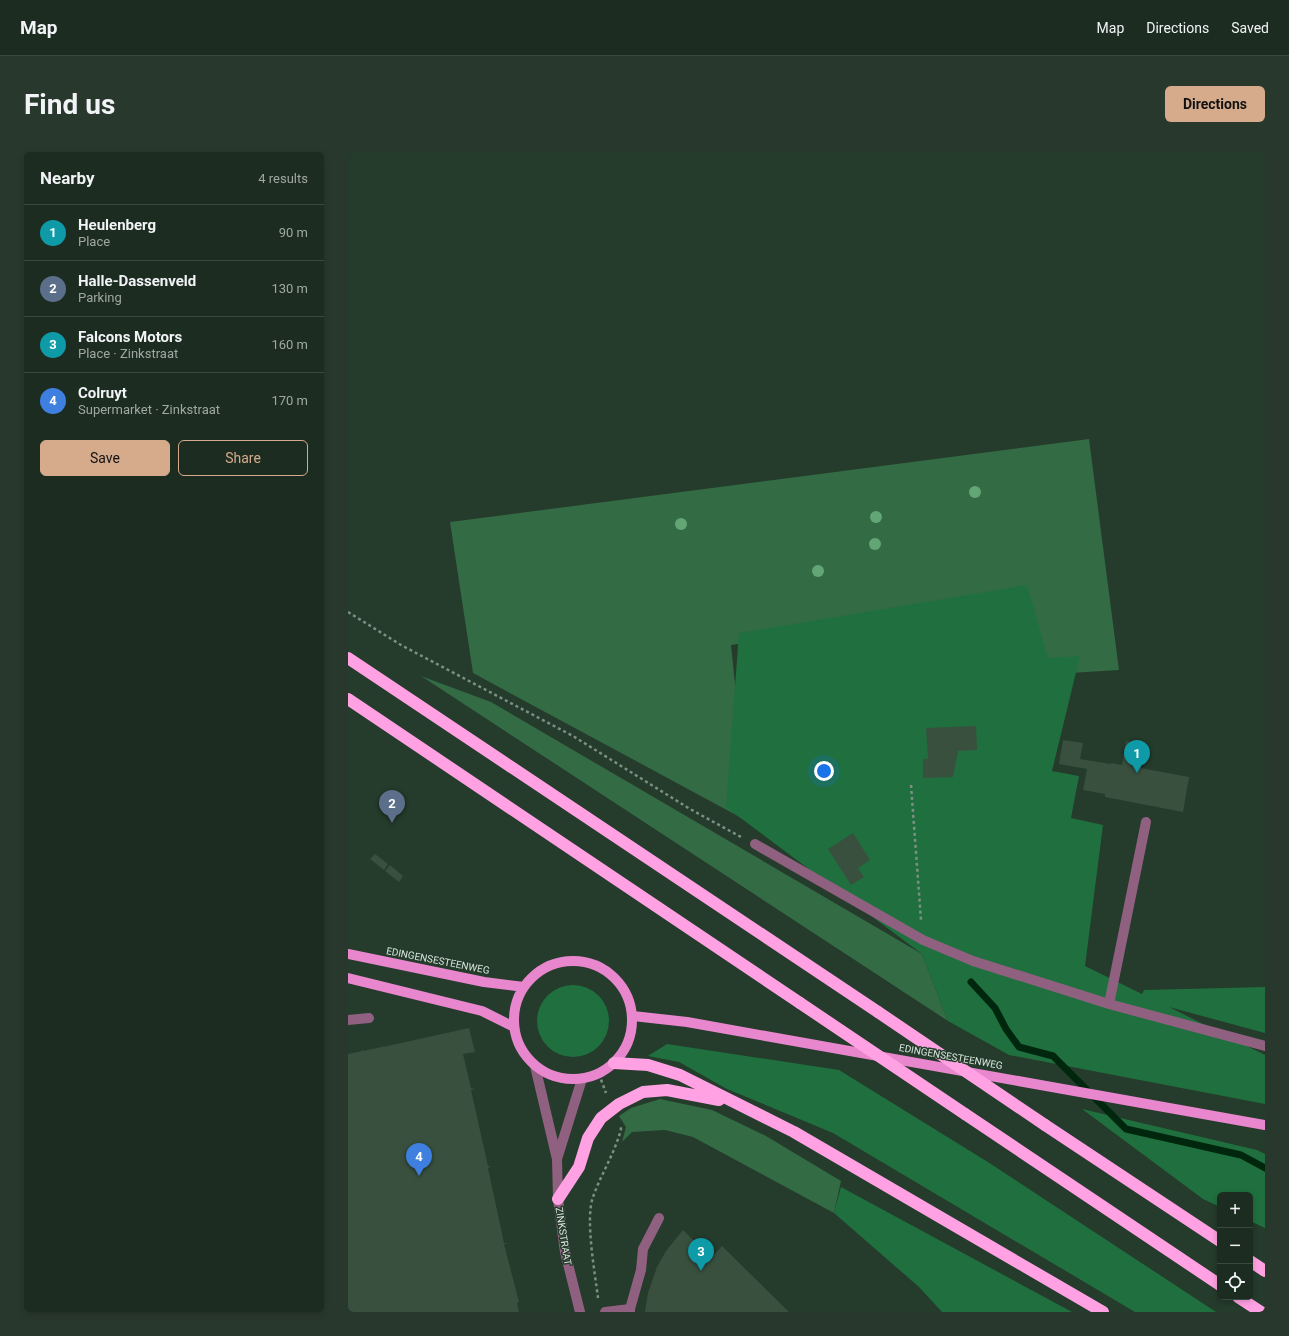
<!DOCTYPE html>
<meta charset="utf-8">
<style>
:root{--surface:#1c2c20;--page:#29382d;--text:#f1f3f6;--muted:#a0a7a5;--line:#3a483e;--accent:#d6ab8b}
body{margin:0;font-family:Roboto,sans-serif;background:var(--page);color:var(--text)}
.controls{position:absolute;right:12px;bottom:12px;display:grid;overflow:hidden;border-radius:6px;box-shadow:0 2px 6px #0003}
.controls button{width:36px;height:36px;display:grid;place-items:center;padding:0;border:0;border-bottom:1px solid var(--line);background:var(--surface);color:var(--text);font:20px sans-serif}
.you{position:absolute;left:476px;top:619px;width:14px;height:14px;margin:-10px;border:3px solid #fff;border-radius:50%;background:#1a73e8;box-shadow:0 0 0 6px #1a73e833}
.badge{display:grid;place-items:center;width:26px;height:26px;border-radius:50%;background:var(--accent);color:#fff;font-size:13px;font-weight:700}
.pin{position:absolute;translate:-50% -33px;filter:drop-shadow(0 1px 2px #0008)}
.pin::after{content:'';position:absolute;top:21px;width:14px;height:12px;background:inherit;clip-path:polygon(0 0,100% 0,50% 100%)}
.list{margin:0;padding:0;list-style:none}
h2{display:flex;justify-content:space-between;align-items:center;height:52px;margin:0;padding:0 16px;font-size:17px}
h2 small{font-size:13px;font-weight:400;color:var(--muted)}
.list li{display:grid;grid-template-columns:26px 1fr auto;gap:12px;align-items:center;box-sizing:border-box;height:56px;padding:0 16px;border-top:1px solid var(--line)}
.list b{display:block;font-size:15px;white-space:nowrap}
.list p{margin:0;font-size:13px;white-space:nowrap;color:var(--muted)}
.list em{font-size:13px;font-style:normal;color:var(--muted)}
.actions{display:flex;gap:8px;padding:12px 16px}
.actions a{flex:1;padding:9px 0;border:1px solid var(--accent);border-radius:6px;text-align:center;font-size:14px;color:var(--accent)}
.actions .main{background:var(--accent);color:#111}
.icon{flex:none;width:22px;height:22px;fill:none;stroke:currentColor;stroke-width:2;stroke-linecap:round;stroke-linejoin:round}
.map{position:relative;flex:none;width:917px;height:1160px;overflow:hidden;border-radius:6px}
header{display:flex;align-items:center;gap:24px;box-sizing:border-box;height:56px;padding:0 20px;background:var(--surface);border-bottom:1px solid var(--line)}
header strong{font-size:19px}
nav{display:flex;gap:22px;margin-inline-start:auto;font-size:14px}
.intro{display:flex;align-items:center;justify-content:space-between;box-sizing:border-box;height:96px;padding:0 24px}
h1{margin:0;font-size:28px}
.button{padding:10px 18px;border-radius:6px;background:var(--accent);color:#111;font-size:14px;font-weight:700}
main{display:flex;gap:24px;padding:0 24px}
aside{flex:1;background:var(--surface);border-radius:6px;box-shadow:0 2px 6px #0003}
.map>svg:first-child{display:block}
.green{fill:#336b45}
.forest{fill:#1f703e}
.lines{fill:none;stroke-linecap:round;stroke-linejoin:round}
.stream{stroke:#00270d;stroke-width:7}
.building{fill:#39503f}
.path{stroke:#7d8f82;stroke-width:2.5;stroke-dasharray:3 3;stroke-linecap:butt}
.minor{stroke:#906081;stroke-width:10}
.major{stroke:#e887cd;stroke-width:10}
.highway{stroke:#ffa1e3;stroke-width:12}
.highway-bridge{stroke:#ffa1e3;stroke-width:12}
.tree{fill:#63a676}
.labels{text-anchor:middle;stroke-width:3;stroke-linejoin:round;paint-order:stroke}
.street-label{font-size:10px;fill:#dae7dd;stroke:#253b2b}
</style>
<header>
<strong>Map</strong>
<nav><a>Map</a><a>Directions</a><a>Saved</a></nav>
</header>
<div class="intro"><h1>Find us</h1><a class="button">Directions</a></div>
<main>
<aside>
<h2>Nearby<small>4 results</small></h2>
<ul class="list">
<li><span class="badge" style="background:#0f9aa8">1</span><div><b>Heulenberg</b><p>Place</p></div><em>90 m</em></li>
<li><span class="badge" style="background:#5c6f8a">2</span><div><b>Halle-Dassenveld</b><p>Parking</p></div><em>130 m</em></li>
<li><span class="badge" style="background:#0f9aa8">3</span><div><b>Falcons Motors</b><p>Place · Zinkstraat</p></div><em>160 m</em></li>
<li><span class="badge" style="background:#3f7fe0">4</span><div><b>Colruyt</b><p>Supermarket · Zinkstraat</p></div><em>170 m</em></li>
</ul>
<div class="actions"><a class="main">Save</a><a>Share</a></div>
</aside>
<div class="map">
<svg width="917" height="1160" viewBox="0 0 917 1160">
<rect width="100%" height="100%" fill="#253b2b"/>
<path class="green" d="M741,287L771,518L689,523L672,451L383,493L401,670L125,521L102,370Z
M73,524L143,550L574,802L600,869Z
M312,947L364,958L418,984L493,1029L486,1061L345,985L317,978L284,980L274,990L278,975L271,964L283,956Z"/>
<path class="forest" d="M679,433L700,506L732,504L704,619L731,624L723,666L755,673L737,814L794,842L796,838L917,835V881L821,855L917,903V952L661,903L600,869L574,802L378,655L391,481Z
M189 869a36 36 0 1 1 72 0a36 36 0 1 1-72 0Z
M319,892L491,918L643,1012L868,1160H787L485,981L379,937L331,910L300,904Z
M734,957L909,998L917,1002V1076L902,1069V1043H872V1055L855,1047Z
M493,1035L724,1160H594L571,1135L486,1061Z"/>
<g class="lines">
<path class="stream" d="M623,830L647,856L658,877L671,895L705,904L778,977L893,1003L917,1016"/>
</g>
<path class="building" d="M628,574L629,598L610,599L605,625L575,626V607H580L578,576Z
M715,588L735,591L732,607L763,612V611L774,613L778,589L798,593L793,616L841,625L835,660L757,645V642L735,638L739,617L711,612Z
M505,681L522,708L510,716L516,725L503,733L480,697Z
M27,702L40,712L36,718L22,707Z
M42,713L55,724L51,730L37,719Z
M121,876L127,900L115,902L123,936L127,937L123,938L140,1014H143L140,1016L156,1091H160L156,1092L171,1150L169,1151L171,1160H0V902L14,899V896L15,899L34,895V892L35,895Z
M335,1078L363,1106L374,1094L441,1160H297L300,1141L309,1115L318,1099Z"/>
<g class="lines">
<path class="path" d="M0,460L53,493L225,584L342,657L393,685
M563,633L573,768
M251,922L258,941
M250,1146C247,1121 237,1067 245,1045C253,1022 267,1001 273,977L272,973"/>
<path class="minor" d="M407,692L575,788L625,809L761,852L917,894
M761,852L798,670
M0,868L21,866
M187,914L209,1007L210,1047L217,1100L232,1160
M209,1007L234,927
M257,1160L282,1157
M282,1160V1157L293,1118L295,1097L311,1066"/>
<path class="major" d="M0,802L136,830L176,835
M166 868a59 59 0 1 1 118 0a59 59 0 1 1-118 0Z
M0,826L134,859L166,875
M285,864L339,870L917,973"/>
<path class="highway" d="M0,506L530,860
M0,547L452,851
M266,911L300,913L332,923L446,980L755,1160
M617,962L872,1133
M697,973L872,1089
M210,1047L231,1015L240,986L253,966L271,952L295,940L319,938L371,948
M902,1109L917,1119
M890,1145L913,1160"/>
<path class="highway-bridge" d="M452,851L617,962
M530,860L697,973"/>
</g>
<g class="tree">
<circle cx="627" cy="340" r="6"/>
<circle cx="528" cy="365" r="6"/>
<circle cx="333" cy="372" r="6"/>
<circle cx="527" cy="392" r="6"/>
<circle cx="470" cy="419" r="6"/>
</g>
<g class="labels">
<g class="street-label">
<text transform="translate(90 808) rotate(11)" y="4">EDINGENSESTEENWEG</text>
<text transform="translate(603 904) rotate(10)" y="4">EDINGENSESTEENWEG</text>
<text transform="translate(216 1084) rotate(81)" y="4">ZINKSTRAAT</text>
</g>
</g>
</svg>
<div class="controls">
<button>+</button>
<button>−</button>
<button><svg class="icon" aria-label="locate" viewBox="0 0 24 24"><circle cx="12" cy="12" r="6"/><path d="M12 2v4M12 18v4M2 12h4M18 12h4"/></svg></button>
</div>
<div class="you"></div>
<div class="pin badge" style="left:789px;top:621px;background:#0f9aa8">1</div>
<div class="pin badge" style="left:44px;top:671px;background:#5c6f8a">2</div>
<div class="pin badge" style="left:353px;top:1119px;background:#0f9aa8">3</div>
<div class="pin badge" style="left:71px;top:1024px;background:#3f7fe0">4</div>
</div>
</main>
